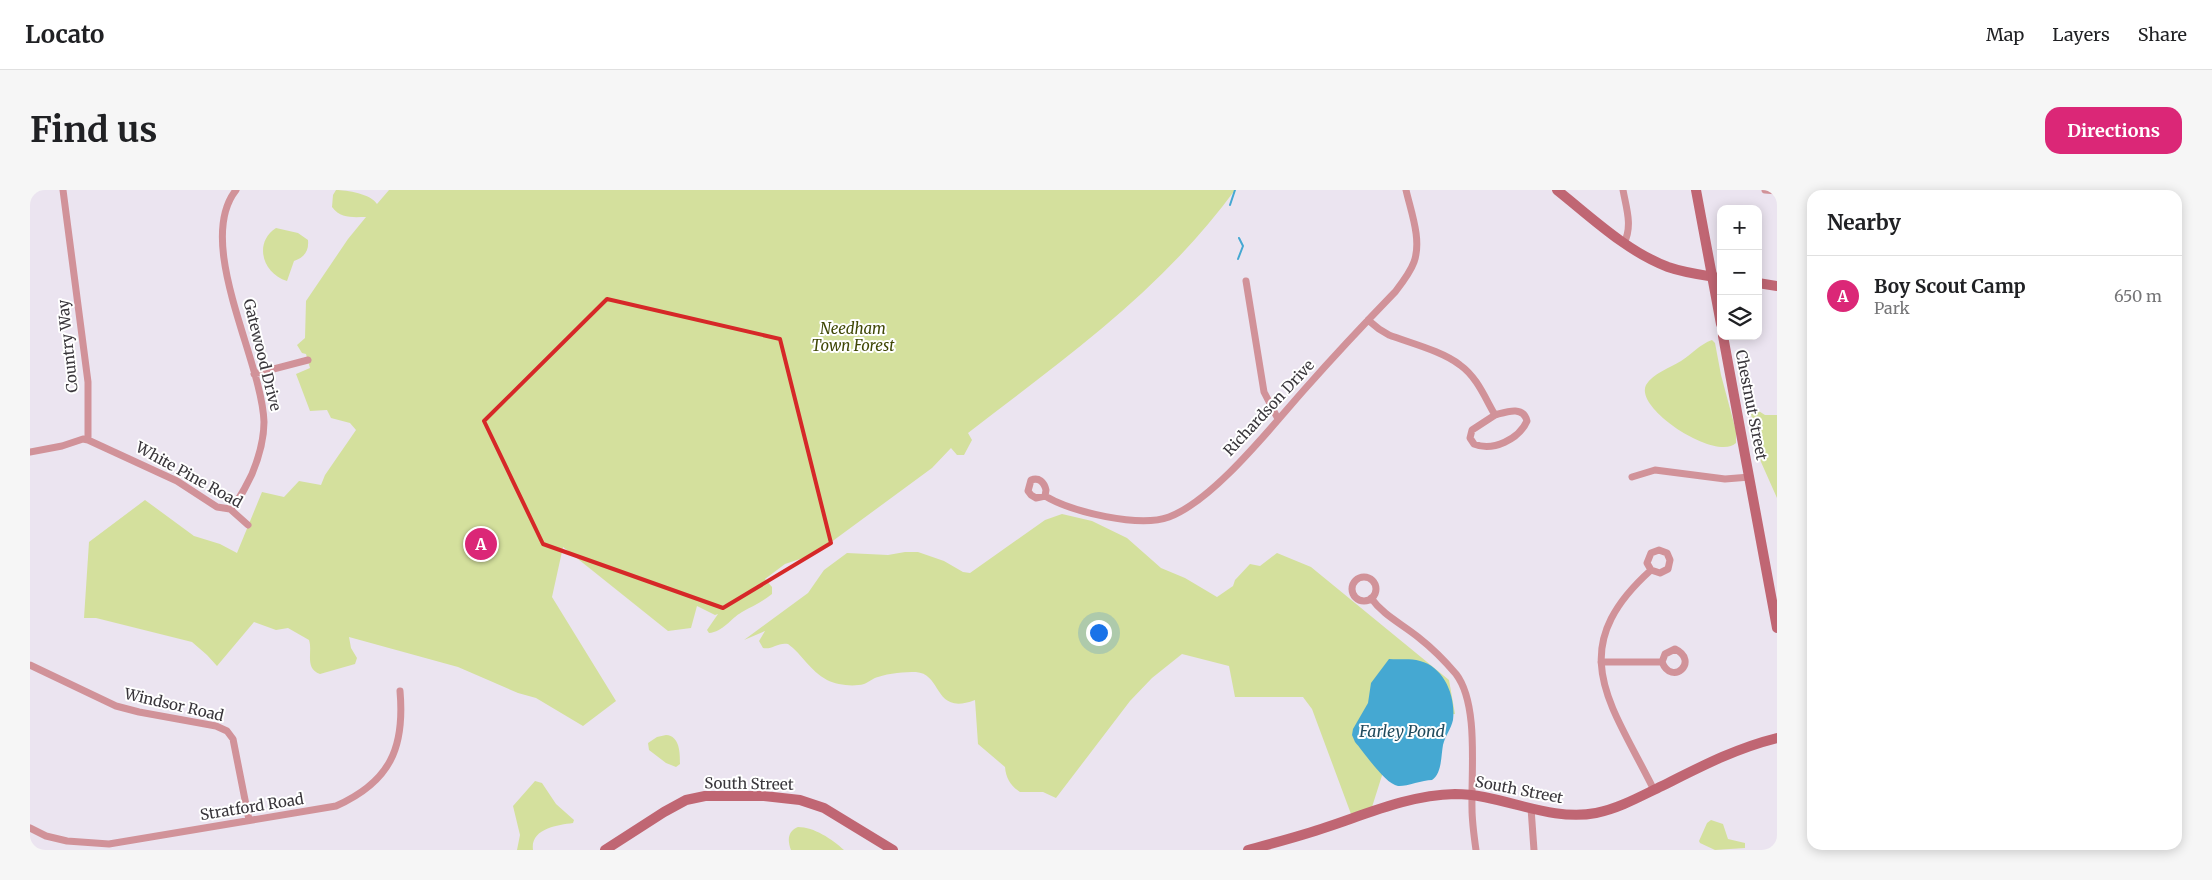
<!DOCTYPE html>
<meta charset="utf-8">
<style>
:root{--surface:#fff;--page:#f6f6f6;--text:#202124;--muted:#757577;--line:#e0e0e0;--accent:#db2777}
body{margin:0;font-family:Merriweather,serif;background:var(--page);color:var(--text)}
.controls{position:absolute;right:15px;top:15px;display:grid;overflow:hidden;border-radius:10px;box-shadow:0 2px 12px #0003}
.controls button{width:45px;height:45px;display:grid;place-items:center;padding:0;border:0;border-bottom:1px solid var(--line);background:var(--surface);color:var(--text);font:25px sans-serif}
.you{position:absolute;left:1068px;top:442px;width:18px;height:18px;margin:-12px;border:4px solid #fff;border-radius:50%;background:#1a73e8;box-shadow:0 0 0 8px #1a73e833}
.badge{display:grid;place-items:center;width:32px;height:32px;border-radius:50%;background:var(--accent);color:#fff;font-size:16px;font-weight:700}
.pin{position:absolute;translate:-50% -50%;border:2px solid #fff;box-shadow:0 1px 5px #0006}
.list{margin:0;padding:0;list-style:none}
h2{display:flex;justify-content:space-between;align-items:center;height:65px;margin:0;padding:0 20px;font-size:21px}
h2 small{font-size:16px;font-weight:400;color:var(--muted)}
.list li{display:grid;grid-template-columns:32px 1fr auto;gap:15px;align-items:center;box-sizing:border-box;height:80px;padding:0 20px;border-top:1px solid var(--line)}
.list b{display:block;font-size:19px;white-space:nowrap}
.list p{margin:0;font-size:16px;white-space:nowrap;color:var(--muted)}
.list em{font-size:16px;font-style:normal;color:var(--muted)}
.icon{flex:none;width:28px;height:28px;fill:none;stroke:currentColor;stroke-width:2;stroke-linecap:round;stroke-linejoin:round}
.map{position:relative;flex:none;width:1747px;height:660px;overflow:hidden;border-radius:15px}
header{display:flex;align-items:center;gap:30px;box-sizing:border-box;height:70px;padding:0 25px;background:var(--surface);border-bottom:1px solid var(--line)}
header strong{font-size:24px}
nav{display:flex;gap:28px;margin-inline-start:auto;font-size:18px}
.intro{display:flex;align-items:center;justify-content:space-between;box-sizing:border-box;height:120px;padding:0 30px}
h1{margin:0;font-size:35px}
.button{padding:12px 22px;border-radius:15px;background:var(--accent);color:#fff;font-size:18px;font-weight:700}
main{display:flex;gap:30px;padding:0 30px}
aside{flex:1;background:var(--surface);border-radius:15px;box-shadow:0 2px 12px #0003}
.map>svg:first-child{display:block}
.green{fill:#d4e09d}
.water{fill:#45a8d2}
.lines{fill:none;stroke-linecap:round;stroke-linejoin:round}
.stream{stroke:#45a8d2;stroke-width:2}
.street{stroke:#d19299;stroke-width:7}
.secondary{stroke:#c06673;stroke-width:10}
.marked{fill:none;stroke:#d62828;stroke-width:4;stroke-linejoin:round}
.labels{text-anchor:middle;stroke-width:4;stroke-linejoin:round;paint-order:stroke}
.park-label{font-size:15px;font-style:italic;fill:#3f4705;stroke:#fff}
.street-label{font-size:15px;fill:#39363b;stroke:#fff}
.water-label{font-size:16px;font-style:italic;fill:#214b5d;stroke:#fff}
</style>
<header>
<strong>Locato</strong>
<nav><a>Map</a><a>Layers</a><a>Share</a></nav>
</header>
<div class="intro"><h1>Find us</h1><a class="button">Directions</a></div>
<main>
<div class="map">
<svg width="1747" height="660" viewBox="0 0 1747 660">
<rect width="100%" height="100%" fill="#ebe4f0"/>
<path class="green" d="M306,0C317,0 341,4 347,14L359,0H1205C1132,100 1034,169 938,243L942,250L934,265H927L921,258L902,278L785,364L755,374L735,389L742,397V404C732,412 723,416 712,422C700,429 693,442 679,443L677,440L688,424L685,425L667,416L661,438L638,441L533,357L522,407L586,511L553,536L506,508L488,503L428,477L319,447L321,458L327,468L325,474L290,484C274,478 283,462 279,450L258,438L246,440L224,432L187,476L177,465L162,452L66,428H54L59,352L115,310L164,346L190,354L207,363L232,302L254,307L269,291L291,295L295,285L326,240L320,233L301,228L297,220L280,221L266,184L280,178L276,164L272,163L267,155L275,148L276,111L318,49L336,27C323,27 311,29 302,17L303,5Z
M246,38L268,43L278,50C279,61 275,67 264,71L257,91C233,84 223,53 246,38Z
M1682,150L1685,153L1691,185L1706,241V253C1687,272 1604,219 1616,195C1623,183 1640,178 1651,171C1661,165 1670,154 1682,150Z
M1724,218L1735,225H1747V308L1731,272L1721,224Z
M1032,324L1062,331L1097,348L1131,378L1155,388L1187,407L1203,396L1205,390L1220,374L1230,376L1247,363L1281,377L1419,490L1425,524L1415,525L1355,576L1342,617L1321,624L1282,519L1273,507H1205L1199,476L1152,464L1122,488L1100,511L1026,608L1013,602H990C981,596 976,589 975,577L948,554L945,510C903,526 913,484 886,482C875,482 859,483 848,487C843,488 839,492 834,494C823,497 807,495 797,490C780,481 772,464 758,454C748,452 742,460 733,458L729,451L735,441L714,450L778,403L794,380L817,363L858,365L875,362H888L914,371L933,382L940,383L1015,330Z
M636,545C650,546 650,563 650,574L646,577L636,573L619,560L618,553L627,547Z
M505,591L512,593L526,614L544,630L543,633C527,635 500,639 503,660H487L490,645L483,616Z
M1681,630L1693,634L1698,649L1715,653V658L1685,660L1670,653L1669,651L1677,633Z
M768,637C784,637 802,649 814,660H761C757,650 758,641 768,637Z"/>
<path class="water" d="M1359,469C1370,470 1380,468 1390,471C1414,477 1426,506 1423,530C1421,539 1415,546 1413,555C1411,565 1412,584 1402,590C1392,590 1375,597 1368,596C1355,594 1334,562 1325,552L1322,545L1323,539L1338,513L1341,493Z"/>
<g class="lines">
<path class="stream" d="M1200,15L1205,0
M1208,69L1213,56L1209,48"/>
<path class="street" d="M1593,0C1596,17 1603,36 1594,53
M1735,0L1747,1
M1216,91L1234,202L1248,229
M1338,130L1349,139L1359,145C1380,153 1412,161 1430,175C1447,187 1455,208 1465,225L1442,240L1440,248L1444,254C1463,262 1489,249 1497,231C1493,215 1476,222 1465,225
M224,184L278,170
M58,250L147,291L187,317L200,319L218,335
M0,262L32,256L53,249L58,250V192L33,0
M1602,287L1625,280L1695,289L1720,287
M1015,306L1016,300C1014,292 1009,287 1001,290L998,301L1001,305L1006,308L1015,306C1042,322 1109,338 1139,327C1184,310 1242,236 1274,200C1304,166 1334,134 1365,102C1372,93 1380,83 1384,72C1392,50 1381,22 1376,0
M200,319C210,310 216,296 222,284C229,267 234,251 234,232C232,170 164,53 206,0
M1621,380L1617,373L1621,363L1629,360L1637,363L1640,370L1638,379L1630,383L1621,380C1532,460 1581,513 1624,600
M1322 399a12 12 0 1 1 24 0a12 12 0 1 1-24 0Z
M1341,408C1353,425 1372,434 1388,447C1402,458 1415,471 1426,484C1449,514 1441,582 1442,618C1442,632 1444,646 1446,660
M1571,472H1632C1642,497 1670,471 1645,459L1635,464L1632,472
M0,475L86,516L109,522L186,536L197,541L203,549L219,630
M1501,618L1504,660
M0,638L16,646L37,651L79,654L306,616C360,592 375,558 370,501"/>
<path class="secondary" d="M1527,0C1561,27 1596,61 1638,77C1655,83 1673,85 1691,88
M1666,0L1691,134
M1728,93L1747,96
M1693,146L1747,438
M575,660L634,622L656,610L675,606H734L770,610L794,618L863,660
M1218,660C1244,653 1271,646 1297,637C1339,623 1380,605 1425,604C1472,604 1518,632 1566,623C1590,618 1611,606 1632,596C1670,577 1706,558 1747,548"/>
</g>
<path class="marked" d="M577,109L750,149L801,353L693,418L513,354L454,231Z"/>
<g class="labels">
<g class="park-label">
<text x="823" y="144">Needham<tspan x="823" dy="17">Town Forest</tspan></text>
</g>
<g class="street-label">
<text transform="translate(38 156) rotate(-96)" y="5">Country Way</text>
<text transform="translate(232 165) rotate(76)" y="5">Gatewood Drive</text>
<text transform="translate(1721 215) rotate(79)" y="5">Chestnut Street</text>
<text transform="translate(1239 218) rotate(-47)" y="5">Richardson Drive</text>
<text transform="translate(159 285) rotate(29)" y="5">White Pine Road</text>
<text transform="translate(144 515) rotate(13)" y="5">Windsor Road</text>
<text transform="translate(719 594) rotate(1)" y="5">South Street</text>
<text transform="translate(1489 600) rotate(11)" y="5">South Street</text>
<text transform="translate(222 617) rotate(-9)" y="5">Stratford Road</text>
</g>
<g class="water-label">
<text x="1372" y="547">Farley Pond</text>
</g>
</g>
</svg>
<div class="controls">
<button>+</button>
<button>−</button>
<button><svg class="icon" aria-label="layers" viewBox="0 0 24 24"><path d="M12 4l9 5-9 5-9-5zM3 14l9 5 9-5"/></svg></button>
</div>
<div class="you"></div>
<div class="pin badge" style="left:451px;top:354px">A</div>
</div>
<aside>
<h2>Nearby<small></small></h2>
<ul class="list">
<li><span class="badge">A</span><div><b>Boy Scout Camp</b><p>Park</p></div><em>650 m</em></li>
</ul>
</aside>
</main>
